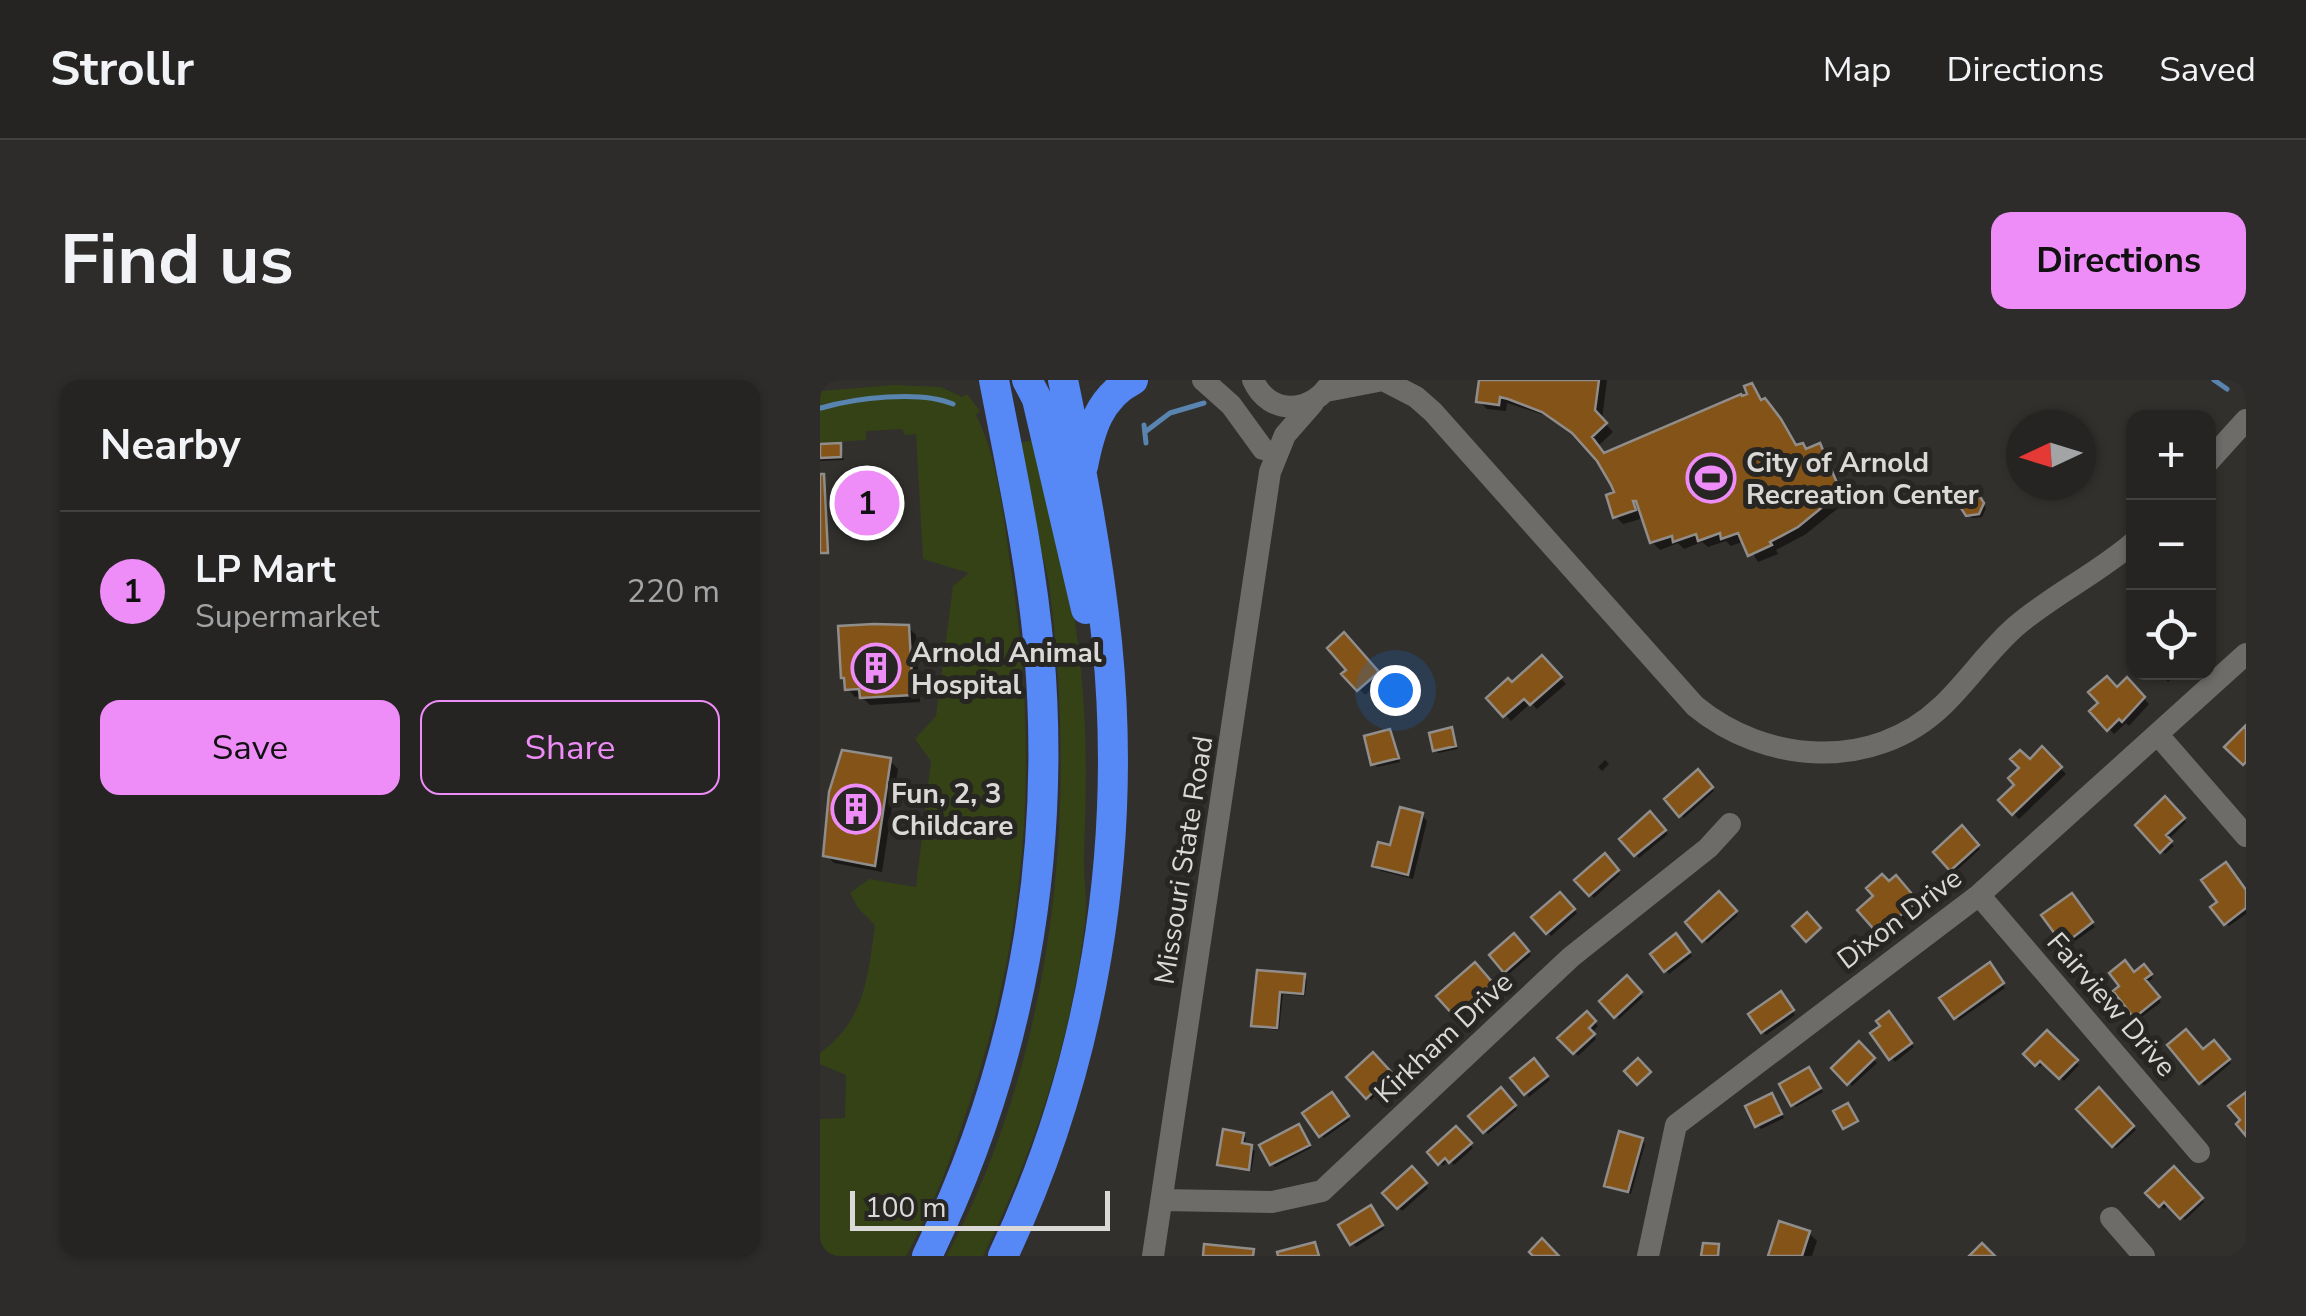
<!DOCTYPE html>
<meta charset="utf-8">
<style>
:root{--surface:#252422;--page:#2d2c2a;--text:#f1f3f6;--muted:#a3a4a5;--line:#424140;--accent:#ee8cf8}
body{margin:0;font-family:"Nunito Sans",sans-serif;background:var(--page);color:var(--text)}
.controls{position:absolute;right:30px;top:30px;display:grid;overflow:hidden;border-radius:20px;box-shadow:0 2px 8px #0004}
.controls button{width:90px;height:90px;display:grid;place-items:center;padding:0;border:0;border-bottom:2px solid var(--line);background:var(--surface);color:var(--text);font:50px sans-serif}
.compass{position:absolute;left:1186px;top:30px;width:90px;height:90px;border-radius:50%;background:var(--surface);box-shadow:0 2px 8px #0004;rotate:266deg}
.scale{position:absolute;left:30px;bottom:25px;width:260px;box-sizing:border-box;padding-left:10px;border:5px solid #dad9d7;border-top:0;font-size:28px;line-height:35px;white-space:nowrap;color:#dad9d7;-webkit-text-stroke:8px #272623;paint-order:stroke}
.you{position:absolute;left:575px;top:310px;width:35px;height:35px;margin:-25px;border:8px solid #fff;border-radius:50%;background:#1a73e8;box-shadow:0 0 0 15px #1a73e833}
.badge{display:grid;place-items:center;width:65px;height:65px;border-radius:50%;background:var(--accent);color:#111;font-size:32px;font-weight:700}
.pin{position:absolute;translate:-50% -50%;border:5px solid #fff;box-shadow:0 2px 10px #0006}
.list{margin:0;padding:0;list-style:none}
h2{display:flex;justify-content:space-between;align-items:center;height:130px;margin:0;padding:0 40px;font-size:42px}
h2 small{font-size:32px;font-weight:400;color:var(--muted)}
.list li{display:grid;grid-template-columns:65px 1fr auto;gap:30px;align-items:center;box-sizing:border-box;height:160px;padding:0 40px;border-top:2px solid var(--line)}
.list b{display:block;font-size:38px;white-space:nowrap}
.list p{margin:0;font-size:32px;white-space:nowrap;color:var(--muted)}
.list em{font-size:32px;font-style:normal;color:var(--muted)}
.actions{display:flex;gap:20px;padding:30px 40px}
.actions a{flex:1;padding:22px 0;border:2px solid var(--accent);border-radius:20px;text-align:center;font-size:35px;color:var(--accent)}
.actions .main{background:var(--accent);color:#111}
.icon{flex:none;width:55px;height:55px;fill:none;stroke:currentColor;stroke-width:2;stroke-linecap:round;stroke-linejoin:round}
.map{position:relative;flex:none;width:1426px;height:876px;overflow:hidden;border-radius:20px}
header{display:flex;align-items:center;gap:60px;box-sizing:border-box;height:140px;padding:0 50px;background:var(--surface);border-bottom:2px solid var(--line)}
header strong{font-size:48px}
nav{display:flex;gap:55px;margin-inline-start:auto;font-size:35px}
.intro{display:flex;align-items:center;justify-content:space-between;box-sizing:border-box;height:240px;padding:0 60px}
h1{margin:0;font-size:70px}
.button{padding:25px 45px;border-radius:20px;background:var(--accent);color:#111;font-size:35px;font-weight:700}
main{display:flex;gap:60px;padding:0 60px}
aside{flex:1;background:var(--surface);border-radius:20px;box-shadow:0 2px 8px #0004}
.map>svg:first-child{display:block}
.green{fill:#344216}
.shadow{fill:#0007}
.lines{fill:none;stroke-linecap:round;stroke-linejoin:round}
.stream{stroke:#5984b0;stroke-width:5}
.building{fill:#845318;stroke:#908d8a;stroke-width:2.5}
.minor{stroke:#6e6c69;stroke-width:22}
.highway{stroke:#5688f6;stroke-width:30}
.labels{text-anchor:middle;stroke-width:10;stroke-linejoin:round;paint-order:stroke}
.poi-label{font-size:28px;font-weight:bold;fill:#dad9d7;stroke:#272623;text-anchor:start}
.street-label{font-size:28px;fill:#dad9d7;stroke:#272623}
</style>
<header>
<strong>Strollr</strong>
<nav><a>Map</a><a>Directions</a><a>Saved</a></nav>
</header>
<div class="intro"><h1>Find us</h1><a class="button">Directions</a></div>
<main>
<aside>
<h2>Nearby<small></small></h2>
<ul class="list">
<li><span class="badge">1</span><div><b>LP Mart</b><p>Supermarket</p></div><em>220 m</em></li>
</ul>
<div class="actions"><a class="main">Save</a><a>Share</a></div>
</aside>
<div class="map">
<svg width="1426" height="876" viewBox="0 0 1426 876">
<rect width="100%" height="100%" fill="#31302d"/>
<path class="green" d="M74,5L121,7L142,17L147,14L160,31L156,35C178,78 183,134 190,182C220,375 209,552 145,736C129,784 111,831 86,876H0V739L25,738L26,695L0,684V673C45,641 48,596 55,545L38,528L30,513L49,499L96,507L111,381L95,359L116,336L133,206L149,193L103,179L96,54L84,55L83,49L46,51V60L0,63V11Z
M219,59C237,143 257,228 263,314C267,368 266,420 264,474C263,497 268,519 265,542C252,657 214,772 163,876H127C234,672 258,437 230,212C228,191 221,173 216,153C208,124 205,93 200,63Z"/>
<path class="shadow" d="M672,0H787L782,40L793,52L778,66L785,75L930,16L932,6L968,50L978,67L988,71L999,66L1007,74L1027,121L986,154L956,170L958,174L938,182L925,161L911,166L906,161L888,167L882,162L864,169L858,163L840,170L832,162L824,138L803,144L795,136L797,114L779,80L761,60L724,35L687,23L686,31L667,29L659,21Z
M20,66L24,80L0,81V67Z
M61,102L67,108L69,149L40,150L34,145Z
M1160,119L1166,128L1162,137L1152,138L1148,134Z
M88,247L96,255L100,322L50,325L41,316L35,317L28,309Z
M524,255L563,299L545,315L525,294L530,290Z
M722,278L746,304L717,329L711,323L691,341L670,318L692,305Z
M1340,292H1358L1348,302Z
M1307,301L1329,324L1309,346L1306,343L1294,354L1272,331Z
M631,350L638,369L618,373L615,370Z
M569,352L580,382L557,387L554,384Z
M1222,369L1246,394L1199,439L1181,420L1198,405L1202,388Z
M785,380L789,384L782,391L778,387Z
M70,381L78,389L62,492L14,483L6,475Z
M878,393L894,411L864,438L847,420Z
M1345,420L1366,442L1348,460L1354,466L1345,474L1318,445Z
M602,435L607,441L593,499L561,491L555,485Z
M830,435L848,454L819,478L803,459Z
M1142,449L1160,469L1135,492L1117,472Z
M785,476L800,494L774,518L758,500Z
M1076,499L1101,527L1066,558L1041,530Z
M1426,512V534L1409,546L1406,543Z
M740,515L757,533L731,556L715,538Z
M899,515L918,535L887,563L869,542Z
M1255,519L1275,547L1248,566L1244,563Z
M694,556L711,575L689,594L672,575Z
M856,557L872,576L849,594L834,574Z
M655,586L675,608L640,639L620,616Z
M1169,586L1185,608L1139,640L1136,637Z
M1327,591L1333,598L1327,603L1341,622L1319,639L1296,612L1314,595Z
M439,593L484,597L487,600L485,616L463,614L459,650L437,648L434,645Z
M807,599L823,617L799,639L782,621Z
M964,618L975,635L946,655L943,652Z
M767,634L778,646L771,653L776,659L758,676L741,658Z
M1072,638L1094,667L1075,682L1053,654Z
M1227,654L1259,685L1244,701L1224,682L1220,687L1207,674Z
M1394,663L1411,683L1384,706L1350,665L1383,672Z
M1039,665L1057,683L1032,706L1015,688Z
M553,676L574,698L551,720L530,697Z
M714,682L730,700L709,717L694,698Z
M992,693L1003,712L976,727L973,724Z
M681,711L697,729L668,754L651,736Z
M1279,711L1316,750L1296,768L1260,729Z
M952,716L964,738L941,749L937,745Z
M515,718L530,740L504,758L501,755Z
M636,749L653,768L634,785L629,780L623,786L610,773Z
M482,750L491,768L455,787L452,784Z
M423,755L426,758L425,766L435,771L431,792L403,787L400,784Z
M822,761L825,764L811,814L790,808L787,805Z
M592,790L608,808L582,831L566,813Z
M1354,790L1384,822L1365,840L1349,824L1344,829L1329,813Z
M554,831L564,849L536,867L532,863Z
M989,853L997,861L992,876H951Z"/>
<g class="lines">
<path class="stream" d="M1394,0L1407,9
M1,28C35,18 100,10 133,24
M324,45L326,63
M325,52L350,33L384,23"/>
</g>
<path class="building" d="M659,0H779L775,30L787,43L772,57L784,73L921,14L922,16L927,14L924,6L932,3L941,20L945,18L961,39L976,65L983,63L986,69L1000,63L1021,112L978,147L950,162L952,165L928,176L918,153L901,159L900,153L878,161L876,154L853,162L852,156L830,163L816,121H813L816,130L793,138L786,115L794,112L791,105L777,81L752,53L722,32L688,19L680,17L679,25L656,22Z
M21,63V77L0,78V64Z
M0,94H4L8,173H0Z
M62,100L65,144L32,146L29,102Z
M1157,112L1164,123L1159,134L1146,136L1139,125L1144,113Z
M54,244L89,245L93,315L40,318L39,309L25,310L24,298H21L18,246Z
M524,252L559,292L537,311L521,294L526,290L507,268Z
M722,275L742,297L710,325L704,319L683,337L666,318L688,298L692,302Z
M1287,296L1297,307L1307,297L1325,317L1302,342L1299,339L1287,351L1269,331L1278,323L1268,312Z
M1426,345V382L1423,385L1404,367Z
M632,347L636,366L613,371L609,353Z
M570,349L579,378L551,385L544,356Z
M1222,366L1242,387L1192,435L1178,420L1194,405L1188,398L1199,388L1190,379L1200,370L1210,379Z
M22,370L71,378L55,486L3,476L9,412Z
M878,389L893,407L859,437L844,419Z
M1345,416L1365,438L1346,455L1352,461L1340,473L1315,445Z
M580,427L603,433L588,495L552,486L558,462L570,465Z
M830,431L846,450L814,476L799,459Z
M1142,445L1159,465L1130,491L1113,472Z
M785,473L799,490L769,516L754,500Z
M1406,482L1426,510V528L1404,545L1390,527L1397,522L1381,500Z
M1062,494L1069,501L1076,495L1098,521L1058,554L1037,530L1053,516L1046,508Z
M899,511L917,531L882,562L865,542Z
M740,512L755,529L726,554L711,537Z
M1252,513L1273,542L1243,565L1221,535Z
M987,532L1001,548L986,562L972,546Z
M694,553L709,571L684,593L669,575Z
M856,553L870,572L844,592L830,574Z
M1305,580L1314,592L1324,584L1332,594L1325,599L1340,617L1314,638L1293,611L1299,606L1289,593Z
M655,582L673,603L635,637L616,616Z
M1170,582L1184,603L1134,639L1119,618Z
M437,590L485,594L483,614L460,612L457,648L431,646Z
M807,595L822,612L794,638L779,621Z
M961,611L974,630L941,653L928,634Z
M767,631L776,641L769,648L775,654L753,674L737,658Z
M1069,631L1092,663L1069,680L1050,653L1060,646L1056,641Z
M1366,649L1383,669L1394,660L1410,679L1379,704L1347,665Z
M1227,650L1258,680L1239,699L1220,681L1215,686L1203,674Z
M1039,661L1055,678L1027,705L1011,688Z
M553,672L573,694L546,719L526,697Z
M714,678L728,696L704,715L690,698Z
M818,678L831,692L817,705L804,691Z
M989,687L1001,708L971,726L959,704Z
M681,707L696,725L663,753L648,736Z
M1279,707L1314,746L1292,767L1256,729Z
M512,712L529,736L499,757L482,733Z
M1426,712V756L1416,744L1420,740L1408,726Z
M952,713L962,734L935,747L925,726Z
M1028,723L1038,741L1023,749L1013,731Z
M479,744L490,765L450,785L439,765Z
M636,746L652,763L629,783L625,778L618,785L607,772Z
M403,749L424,753L422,763L432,765L429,790L397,785Z
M799,751L823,758L808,812L784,806Z
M592,786L607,803L577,829L562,813Z
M1354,786L1383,818L1360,839L1344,822L1339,827L1325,813Z
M551,825L563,845L530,865L518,845Z
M959,841L990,851L982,876H948Z
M722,858L739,876H713L709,872Z
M495,862L499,876H458L457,872Z
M883,863L899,864L898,876H881Z
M1162,863L1175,876H1149Z
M384,864L434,869L433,876H383Z"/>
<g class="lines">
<path class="minor" d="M383,0L411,25L443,69
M433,0C449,37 495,34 512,0
M563,0L596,17L613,32L875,326C945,384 1053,392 1122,326C1148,301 1168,271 1195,247C1232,215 1277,194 1314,162
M506,11L563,0
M1388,82L1426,40
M1338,355L1426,456
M1159,515L1379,772
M342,820L452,822L502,811L751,577L888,468L910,444
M1291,838L1324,876
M333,876L450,92L465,55L493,23
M828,876L856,745L1159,515L1426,274"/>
<path class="highway" d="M207,0L217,19L266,229
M263,86C270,51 279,17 313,0
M107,876C200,686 237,481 219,270C211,179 191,89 174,0
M183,876C273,686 308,471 287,262C278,174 261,87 243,0"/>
</g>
<defs>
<g id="stadium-ring" transform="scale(2.5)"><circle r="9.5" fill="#272623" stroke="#ee8cf8" stroke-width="1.5"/><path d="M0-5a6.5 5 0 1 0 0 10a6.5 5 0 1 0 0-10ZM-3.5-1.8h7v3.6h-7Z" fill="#ee8cf8"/></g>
<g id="building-ring" transform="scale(2.5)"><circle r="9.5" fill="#272623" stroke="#ee8cf8" stroke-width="1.5"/><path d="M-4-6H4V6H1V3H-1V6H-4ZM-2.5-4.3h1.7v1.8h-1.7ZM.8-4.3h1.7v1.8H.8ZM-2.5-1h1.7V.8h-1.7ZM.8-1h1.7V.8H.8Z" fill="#ee8cf8"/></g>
</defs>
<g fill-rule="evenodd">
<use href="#stadium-ring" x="891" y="98"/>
<use href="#building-ring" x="56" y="288"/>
<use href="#building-ring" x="36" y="429"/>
</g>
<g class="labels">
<g class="poi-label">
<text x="926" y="92">City of Arnold<tspan x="926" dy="32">Recreation Center</tspan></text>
<text x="91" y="282">Arnold Animal<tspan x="91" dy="32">Hospital</tspan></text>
<text x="71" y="423">Fun, 2, 3<tspan x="71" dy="32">Childcare</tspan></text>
</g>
<g class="street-label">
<text transform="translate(363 480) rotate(-81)" y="10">Missouri State Road</text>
<text transform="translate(1079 538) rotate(-37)" y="10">Dixon Drive</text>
<text transform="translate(1292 624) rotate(49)" y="10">Fairview Drive</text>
<text transform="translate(623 657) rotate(-43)" y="10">Kirkham Drive</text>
</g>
</g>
</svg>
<div class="controls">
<button>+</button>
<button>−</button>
<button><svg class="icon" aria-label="locate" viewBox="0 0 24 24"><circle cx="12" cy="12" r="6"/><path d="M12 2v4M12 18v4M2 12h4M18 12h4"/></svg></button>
</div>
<svg class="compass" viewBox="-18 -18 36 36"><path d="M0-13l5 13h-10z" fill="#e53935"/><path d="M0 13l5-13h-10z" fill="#a3a4a5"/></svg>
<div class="scale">100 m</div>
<div class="you"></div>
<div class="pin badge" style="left:47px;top:123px">1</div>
</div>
</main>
